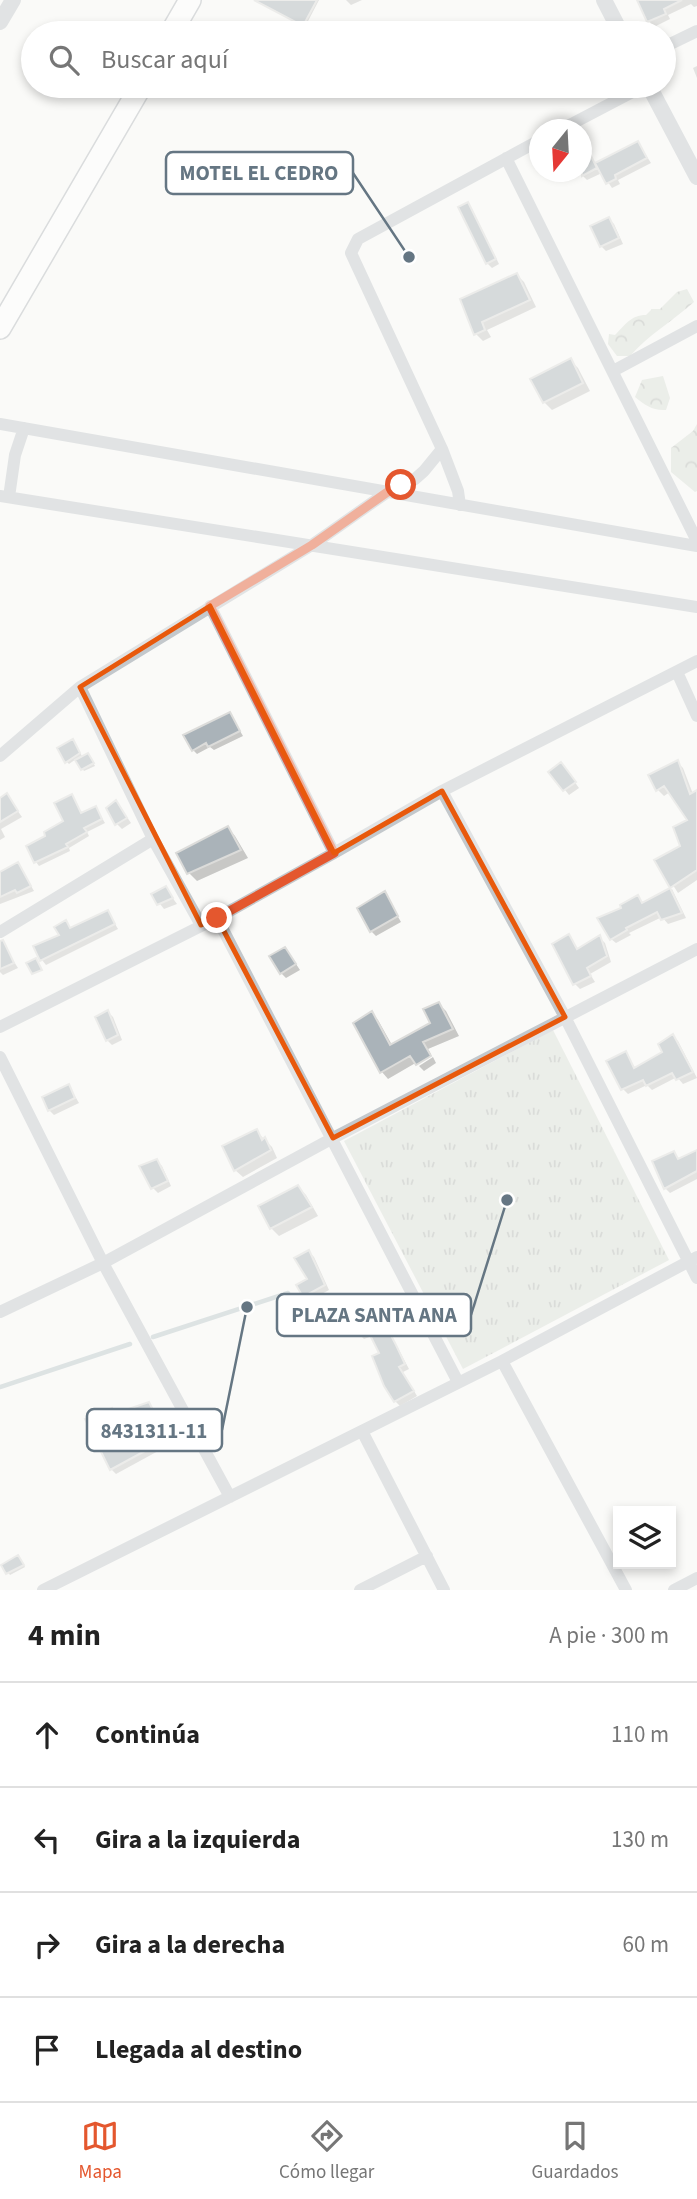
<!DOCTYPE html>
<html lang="es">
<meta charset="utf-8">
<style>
:root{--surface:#fff;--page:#f2f2f2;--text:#222;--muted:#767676;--line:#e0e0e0;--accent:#e4572e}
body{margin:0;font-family:"Source Sans 3",sans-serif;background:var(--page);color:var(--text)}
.controls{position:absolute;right:21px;bottom:21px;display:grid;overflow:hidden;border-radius:0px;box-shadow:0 4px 10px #0003}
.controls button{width:63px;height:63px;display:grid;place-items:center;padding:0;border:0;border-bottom:2px solid var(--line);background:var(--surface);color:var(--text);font:35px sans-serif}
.compass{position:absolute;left:529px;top:119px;width:63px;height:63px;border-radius:50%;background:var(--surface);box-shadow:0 4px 10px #0003;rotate:198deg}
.stop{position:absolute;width:21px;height:21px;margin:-16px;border:5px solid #e4572e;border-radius:50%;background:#fff}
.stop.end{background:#e4572e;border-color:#fff;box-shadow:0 2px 7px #0008}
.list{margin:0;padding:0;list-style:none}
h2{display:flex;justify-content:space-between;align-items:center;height:91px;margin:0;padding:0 28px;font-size:30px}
h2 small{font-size:23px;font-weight:400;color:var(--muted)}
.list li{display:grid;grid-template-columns:46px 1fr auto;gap:21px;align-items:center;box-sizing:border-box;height:105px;padding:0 28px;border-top:2px solid var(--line)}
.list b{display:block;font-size:26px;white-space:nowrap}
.list em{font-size:23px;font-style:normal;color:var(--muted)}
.icon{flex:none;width:38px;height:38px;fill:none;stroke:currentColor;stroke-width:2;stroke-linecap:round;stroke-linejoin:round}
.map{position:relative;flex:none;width:697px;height:1590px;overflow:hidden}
.search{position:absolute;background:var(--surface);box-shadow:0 4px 10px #0003;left:21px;right:21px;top:21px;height:77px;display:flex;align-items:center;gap:18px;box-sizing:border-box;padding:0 24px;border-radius:38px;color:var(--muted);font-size:26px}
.sheet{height:511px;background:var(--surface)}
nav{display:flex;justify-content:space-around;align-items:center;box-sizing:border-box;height:98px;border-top:2px solid var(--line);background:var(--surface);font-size:19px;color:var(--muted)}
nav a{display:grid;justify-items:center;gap:4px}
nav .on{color:var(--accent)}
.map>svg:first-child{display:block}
.grass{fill:url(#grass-tufts)}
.forest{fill:url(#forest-crowns)}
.shadow{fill:#0003}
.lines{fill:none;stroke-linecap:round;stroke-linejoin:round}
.stream{stroke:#bbc7cb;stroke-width:4.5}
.building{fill:#aab3b9;stroke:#dcdcda;stroke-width:2}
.trunk-casing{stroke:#b4b9bd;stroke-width:24}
.minor{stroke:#c3c8cc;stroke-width:12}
.tertiary{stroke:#c3c8cc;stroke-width:16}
.trunk{stroke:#fff;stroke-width:21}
.route{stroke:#e4572e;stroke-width:9}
.marked{fill:none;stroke:#e8590c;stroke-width:5;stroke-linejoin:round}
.leader{fill:none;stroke:#657683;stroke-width:2.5}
.callout-dot{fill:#657683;stroke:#fff;stroke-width:2.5}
.callout{fill:#fff;stroke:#657683;stroke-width:2.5}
.callout-label{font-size:21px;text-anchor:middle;font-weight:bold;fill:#657683}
</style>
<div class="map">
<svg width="697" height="1590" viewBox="0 0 697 1590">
<defs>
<pattern id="grass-tufts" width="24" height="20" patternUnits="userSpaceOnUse" patternTransform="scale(1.75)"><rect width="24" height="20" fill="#dadfd7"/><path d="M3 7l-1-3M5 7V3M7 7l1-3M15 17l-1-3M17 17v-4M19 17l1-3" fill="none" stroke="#b4b9b4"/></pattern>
<pattern id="forest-crowns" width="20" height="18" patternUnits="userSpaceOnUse" patternTransform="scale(1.75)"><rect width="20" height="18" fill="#dadfd7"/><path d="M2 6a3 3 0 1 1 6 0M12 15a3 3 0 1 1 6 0" fill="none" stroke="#b4b9b4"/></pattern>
</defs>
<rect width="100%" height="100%" fill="#fafaf8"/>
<path class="grass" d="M553,1030L669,1260L463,1369L344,1141Z"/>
<path class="forest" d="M687,289L694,302C673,321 649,334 630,356H617L608,344L609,334L615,335C625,325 631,315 646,315L652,309H660L677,292Z
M663,376L670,398L666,410C653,411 645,405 635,397L642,380Z
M697,424V491L695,492L671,472V448L693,431Z"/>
<path class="shadow" d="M254,0H319L305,27Z
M346,0H362L351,5Z
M639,0H697V6L694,7L691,4L668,15L670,19L654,27L649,21Z
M697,66V78L693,68Z
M582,142L596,165L638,143L651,163L618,180L620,184L612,188L602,173L587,180L582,175L581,172Z
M467,204L472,209L499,264L492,268L487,263Z
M609,219L614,224L623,244L606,251L601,246Z
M517,275L524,282L536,307L487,330L491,337L483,341L476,334L462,300Z
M570,360L578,368L590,391L552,410L544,402Z
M230,714L243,736L214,750L210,747L197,754L193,750Z
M75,743L83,758L90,757L95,766L84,771L76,759L69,764L67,762L59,748Z
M677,762L683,768L693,794L697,792V880L678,893L657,860L682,846L690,821L670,792L664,796L658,790Z
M566,770L579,788L569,795L551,772Z
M7,796L22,817L1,829L5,837L0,840V800Z
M71,796L82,815L96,808L105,823L87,832L89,836L69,848L70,851L39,866L36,862L48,837L66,822Z
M120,807L131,823L122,829L117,824Z
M228,828L235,836L248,858L197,881L189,873L178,854Z
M18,864L34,891L0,904V874Z
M166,889L177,904L164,909L153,895Z
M672,889L686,918L668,924L662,917L629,933L631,935L616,943L611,939L624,909L638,898L644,904Z
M385,894L401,922L376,936L371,931Z
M108,912L118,929L46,965L42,960L36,947L61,936L65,922L71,929Z
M569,937L578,950L600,938L605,943L611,962L590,974L595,982L580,989L575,984L555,944Z
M7,951L18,968L3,975L0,972V954Z
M290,955L300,970L286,978L281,973Z
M439,1004L446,1011L459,1036L428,1049L431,1054L388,1079L382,1072L372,1013L378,1020L392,1045L432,1024Z
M108,1012L113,1017L122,1040L112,1045L107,1040Z
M673,1036L678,1041L697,1078L683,1084L677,1077L652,1090L647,1085L628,1094L623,1089L609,1062L625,1053L636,1069L665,1053Z
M433,1057L436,1063L424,1071L419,1066Z
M69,1086L79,1103L54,1115L49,1110Z
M256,1131L272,1147L277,1158L243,1177L235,1170Z
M697,1152V1179L670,1193L665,1188L674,1153L680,1160Z
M157,1161L162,1166L171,1186L158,1193L153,1188Z
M298,1187L306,1195L318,1216L279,1236L271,1228Z
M309,1252L314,1257L329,1290L309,1301L304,1296L309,1280Z
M365,1302L371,1309L375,1307L379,1312L409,1369L403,1372L417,1396L400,1406L395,1401L381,1354L372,1336L364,1339L359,1334L348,1312Z
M149,1404L154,1409L171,1444L116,1474L111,1469V1410L116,1415Z
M20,1559L25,1567L10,1575L3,1565Z"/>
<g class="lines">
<path class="stream" d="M153,1337L288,1293
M0,1387L130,1344"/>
</g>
<path class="building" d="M254,0H317L303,26Z
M637,0H682L664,9L666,14L647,22Z
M582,138L597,168L582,176Z
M638,141L647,158L615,175L616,179L606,184L595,163Z
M468,202L496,259L486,264L458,207Z
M609,217L619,238L600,247L590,226Z
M517,273L530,300L482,322L485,330L474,335L460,299Z
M571,358L583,383L543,403L530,379Z
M230,712L240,731L208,747L206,743L192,751L183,735Z
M73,739L80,753L65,763L57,748Z
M88,753L94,763L81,770L75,760Z
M678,760L690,794L697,790V870L670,888L654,860L680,846L673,827L687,820L664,786L656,791L648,775Z
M561,762L576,782L563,791L548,772Z
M7,793L18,811L0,822V798Z
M72,794L81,813L96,806L102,819L84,828L87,832L66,844L68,847L34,863L26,846L45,836L44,832L63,821L54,803Z
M116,800L127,818L115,825L106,808Z
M228,826L241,850L187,874L176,853Z
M18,862L31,886L17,893L15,890L0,897V872Z
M166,886L173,898L157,905L151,894Z
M670,888L682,913L661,920L657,912L626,928L627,930L610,940L597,918L621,908L620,905L638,895L642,903Z
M385,891L398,916L370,932L357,908Z
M108,910L115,924L40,961L33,946L59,935L54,927L66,920L70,928Z
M569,934L577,949L600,935L607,956L587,968L591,976L573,985L552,944Z
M3,940L14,963L0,969V941Z
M285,947L296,964L280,974L269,956Z
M36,958L42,970L32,974L26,963Z
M439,1002L453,1029L423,1042L431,1056L416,1065L410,1056L380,1073L353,1023L372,1011L390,1045L430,1023L423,1009Z
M108,1010L118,1035L106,1041L95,1017Z
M673,1034L693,1072L676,1080L672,1073L646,1086L643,1080L621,1090L606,1061L626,1051L634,1068L662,1052L658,1044Z
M69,1084L75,1098L48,1111L42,1097Z
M257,1129L262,1140L265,1137L271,1150L234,1171L222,1146Z
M697,1150V1171L664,1189L652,1161L674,1151L678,1159Z
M157,1159L168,1181L151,1189L139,1166Z
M298,1185L312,1207L270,1229L258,1206Z
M309,1250L325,1285L303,1297L296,1285L307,1279L294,1258Z
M366,1300L370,1308L375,1305L396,1345L405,1364L399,1367L414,1391L394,1402L384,1386L372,1356L379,1353L368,1331L357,1335L345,1311Z
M149,1402L167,1439L110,1470L85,1419L112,1408L114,1414Z
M18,1555L24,1565L6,1574L1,1565Z"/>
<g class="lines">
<g class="trunk-casing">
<path id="trunk" d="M171,33L190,0
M0,328L141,86"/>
</g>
<path class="minor" d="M664,47L697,31
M560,130L644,86
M506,158L697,541
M613,371L697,326
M0,424L697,546
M0,496L697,607
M9,497L15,455L24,428
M460,505L458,491L442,449L351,253L358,239L540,140
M210,606L334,853
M677,672L697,716
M80,687L153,839L201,925
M0,756L80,687L312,545L386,493L415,479L424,471L442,449
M442,791L565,1017L697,1278
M217,918L458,1382
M0,932L153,839
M0,1027L217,918L334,853L442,791L697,661
M0,1057L103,1263L230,1497
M0,1312L103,1263L333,1138L697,949
M502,1361L626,1590
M362,1431L444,1590
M43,1590L502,1361L697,1257
M360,1590L427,1556
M674,1590L697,1578"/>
<path class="tertiary" d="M604,0L621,33
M0,22L13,0
M649,86L697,177"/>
<use href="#trunk" class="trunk"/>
</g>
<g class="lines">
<path class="route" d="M217,918L334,853L210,606L312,545L386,493L401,485"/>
</g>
<path d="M0 0H697V1590H0ZM210,606L334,853L442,791L565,1017L333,1138L217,918L201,925L80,687Z" fill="#fafaf8" fill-opacity=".55" fill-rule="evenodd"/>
<path class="marked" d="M210,606L334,853L442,791L565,1017L333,1138L217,918L201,925L80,687Z"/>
<path class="leader" d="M409 257L353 173M507 1200L471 1315M247 1307L222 1430"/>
<g class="callout-dot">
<circle cx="409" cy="257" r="7"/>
<circle cx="507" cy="1200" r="7"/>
<circle cx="247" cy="1307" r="7"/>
</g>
<g class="callout">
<rect x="166" y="152" width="187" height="42" rx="7"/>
<rect x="277" y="1294" width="194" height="42" rx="7"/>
<rect x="87" y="1409" width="135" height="42" rx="7"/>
</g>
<g class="callout-label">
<text x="259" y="180">MOTEL EL CEDRO</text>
<text x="374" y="1322">PLAZA SANTA ANA</text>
<text x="154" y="1438">8431311-11</text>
</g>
</svg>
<div class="controls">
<button><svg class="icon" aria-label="layers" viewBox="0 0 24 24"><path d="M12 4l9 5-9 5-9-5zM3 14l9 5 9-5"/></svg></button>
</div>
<svg class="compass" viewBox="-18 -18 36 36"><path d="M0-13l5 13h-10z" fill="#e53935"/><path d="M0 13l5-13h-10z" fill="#767676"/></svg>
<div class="stop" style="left:401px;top:485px"></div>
<div class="stop end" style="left:217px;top:918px"></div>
<div class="search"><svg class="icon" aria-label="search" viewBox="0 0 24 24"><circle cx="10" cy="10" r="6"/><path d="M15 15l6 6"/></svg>Buscar aquí</div>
</div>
<section class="sheet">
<h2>4 min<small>A pie · 300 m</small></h2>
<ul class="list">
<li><svg class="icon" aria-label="ahead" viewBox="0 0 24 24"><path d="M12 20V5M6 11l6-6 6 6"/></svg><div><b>Continúa</b></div><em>110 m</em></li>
<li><svg class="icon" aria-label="left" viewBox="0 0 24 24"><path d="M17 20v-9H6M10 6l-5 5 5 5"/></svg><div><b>Gira a la izquierda</b></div><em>130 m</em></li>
<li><svg class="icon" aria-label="right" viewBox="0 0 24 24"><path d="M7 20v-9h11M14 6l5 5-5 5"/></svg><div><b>Gira a la derecha</b></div><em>60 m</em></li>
<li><svg class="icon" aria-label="arrive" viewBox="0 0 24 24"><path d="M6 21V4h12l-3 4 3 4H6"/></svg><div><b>Llegada al destino</b></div></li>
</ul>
</section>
<nav>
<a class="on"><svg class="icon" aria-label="map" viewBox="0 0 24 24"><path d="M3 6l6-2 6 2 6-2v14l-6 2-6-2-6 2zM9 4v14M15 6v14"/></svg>Mapa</a>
<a><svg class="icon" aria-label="directions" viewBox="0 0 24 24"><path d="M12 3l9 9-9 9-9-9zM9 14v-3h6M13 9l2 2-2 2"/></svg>Cómo llegar</a>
<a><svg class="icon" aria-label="saved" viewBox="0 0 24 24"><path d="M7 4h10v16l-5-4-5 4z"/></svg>Guardados</a>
</nav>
